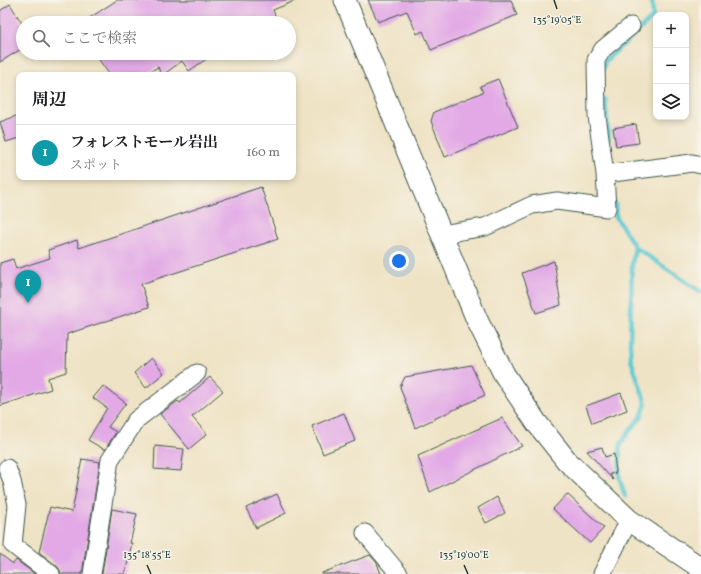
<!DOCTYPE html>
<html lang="ja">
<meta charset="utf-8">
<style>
:root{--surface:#fff;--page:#f6f6f6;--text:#202124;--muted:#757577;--line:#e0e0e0;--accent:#d93025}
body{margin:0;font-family:Vollkorn,"Noto Serif JP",serif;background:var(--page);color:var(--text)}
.controls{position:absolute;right:12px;top:12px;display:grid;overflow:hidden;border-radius:8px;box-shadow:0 2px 6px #0003}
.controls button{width:36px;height:36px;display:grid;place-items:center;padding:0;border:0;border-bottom:1px solid var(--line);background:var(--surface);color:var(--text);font:20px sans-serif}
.you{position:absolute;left:399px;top:261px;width:14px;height:14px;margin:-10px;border:3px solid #fff;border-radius:50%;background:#1a73e8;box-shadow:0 0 0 6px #1a73e833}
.badge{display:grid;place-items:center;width:26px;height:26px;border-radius:50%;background:var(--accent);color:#fff;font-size:13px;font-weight:700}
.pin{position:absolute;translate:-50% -33px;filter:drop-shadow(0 1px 2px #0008)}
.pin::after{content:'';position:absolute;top:21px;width:14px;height:12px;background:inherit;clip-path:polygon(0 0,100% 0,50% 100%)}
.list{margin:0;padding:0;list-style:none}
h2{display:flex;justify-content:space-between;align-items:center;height:52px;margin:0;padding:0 16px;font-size:17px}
h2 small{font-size:13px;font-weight:400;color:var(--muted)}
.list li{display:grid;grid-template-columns:26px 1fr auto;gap:12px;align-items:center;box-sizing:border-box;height:56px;padding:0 16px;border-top:1px solid var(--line)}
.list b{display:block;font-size:15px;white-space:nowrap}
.list p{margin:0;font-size:13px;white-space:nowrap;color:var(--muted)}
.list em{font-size:13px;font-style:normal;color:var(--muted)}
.icon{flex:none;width:22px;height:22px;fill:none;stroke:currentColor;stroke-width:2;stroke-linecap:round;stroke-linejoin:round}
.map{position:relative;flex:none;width:701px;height:574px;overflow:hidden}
.search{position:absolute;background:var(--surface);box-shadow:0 2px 6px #0003;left:16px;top:16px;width:280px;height:44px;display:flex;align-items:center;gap:10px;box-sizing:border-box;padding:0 14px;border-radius:22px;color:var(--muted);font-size:15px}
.panel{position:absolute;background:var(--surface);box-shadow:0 2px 6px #0003;left:16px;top:72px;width:280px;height:108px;border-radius:8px}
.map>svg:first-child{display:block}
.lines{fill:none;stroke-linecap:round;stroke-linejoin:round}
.stream{stroke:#5bc8d1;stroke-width:4.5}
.building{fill:#e2a9e6}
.minor-casing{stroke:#3e564a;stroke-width:19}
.tertiary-casing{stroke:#3e564a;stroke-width:23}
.minor{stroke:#fff;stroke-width:17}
.tertiary{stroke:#fff;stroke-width:21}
.ticks{fill:none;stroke:#1f3d34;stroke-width:1.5}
.ticks-label{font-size:10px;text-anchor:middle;fill:#1f3d34;stroke:#f7f3e8;stroke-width:3;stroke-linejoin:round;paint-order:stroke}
</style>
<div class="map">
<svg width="701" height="574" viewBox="0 0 701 574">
<rect width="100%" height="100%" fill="#f7f3e8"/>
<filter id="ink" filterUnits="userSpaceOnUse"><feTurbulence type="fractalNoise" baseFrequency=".025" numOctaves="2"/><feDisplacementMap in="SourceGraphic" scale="8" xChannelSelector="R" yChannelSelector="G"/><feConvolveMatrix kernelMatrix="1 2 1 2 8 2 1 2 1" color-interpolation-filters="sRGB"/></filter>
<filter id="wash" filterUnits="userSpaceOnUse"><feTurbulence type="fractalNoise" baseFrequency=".012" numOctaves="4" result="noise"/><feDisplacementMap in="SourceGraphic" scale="16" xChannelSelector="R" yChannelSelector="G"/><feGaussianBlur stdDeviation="0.9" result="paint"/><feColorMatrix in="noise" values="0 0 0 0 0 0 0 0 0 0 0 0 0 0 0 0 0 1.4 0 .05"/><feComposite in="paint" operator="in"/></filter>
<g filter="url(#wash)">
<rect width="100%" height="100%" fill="#efe3c5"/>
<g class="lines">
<path class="stream" d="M603,69L605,61L653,17L652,0
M605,99L609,139
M615,204L616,217L635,247L701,292
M625,496L619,476L620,446L628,433L641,417L646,404L631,360L630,343L632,264L635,247"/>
</g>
<g id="blocks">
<path class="building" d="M117,0H297L273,10L278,23H82Z
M368,0H511L517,15L431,50L423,31L417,34L407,11L378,22Z
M10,4L23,25V48L0,62V11Z
M94,53H215L189,71L182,61L163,75H161L158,67L144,75H110Z
M498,79L518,127L445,157L431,121L434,112L483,92L480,86Z
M19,115V138L6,142L0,122Z
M636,124L639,143L616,146L613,128Z
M261,187L278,239L141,284L149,307L67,334L66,372L48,378L51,389L0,406V263L13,259L16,269L50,258L48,250L77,240L79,248Z
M554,261L561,305L536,313L522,273Z
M151,358L164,373L146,388L134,373Z
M471,365L485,395L415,428L400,387L405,377Z
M210,377L223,391L192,417L207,434L189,449L160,414L178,401L180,403Z
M103,386L126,403L108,427L116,432L105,450L88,440L107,408L93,398Z
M621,393L627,410L592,423L586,406Z
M344,413L355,441L323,454L312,426Z
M502,418L522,446L430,492L418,456Z
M155,446L184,449L181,471L154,469Z
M602,447L605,457L614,454L616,473L610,474L613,480L587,451Z
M82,459L100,462L82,574H61L60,570L57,566L39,552L50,507L72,512Z
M277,494L286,513L256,528L246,508Z
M567,494L604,528L590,543L553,509Z
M497,497L505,513L486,523L478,508Z
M112,509L137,514L130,543H132L125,574H102Z
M0,554L13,564L16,560L35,574H0Z
M370,555L377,563L381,574H322V573Z"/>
</g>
</g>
<g filter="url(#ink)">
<use href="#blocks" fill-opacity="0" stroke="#3e564a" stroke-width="1"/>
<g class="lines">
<g class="minor-casing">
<path id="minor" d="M605,174L692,163L701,165
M442,234L485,227L532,205L557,201L607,208L605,174L597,116L596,60L603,49L631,26
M7,468L12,481L17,505L13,545L51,574
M365,533L399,574
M92,574L110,460L136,420L197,373
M602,574L629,520"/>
</g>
<g class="tertiary-casing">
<path id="tertiary" d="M345,0L477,320L504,374L536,422L567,461L629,520L701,568"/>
</g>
<use href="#minor" class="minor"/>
<use href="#tertiary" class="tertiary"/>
</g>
</g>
<path class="ticks" d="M554,0L557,9M147,565L151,574M464,565L468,574"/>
<g class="ticks-label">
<text x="557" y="23">135°19'05"E</text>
<text x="147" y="558">135°18'55"E</text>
<text x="464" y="558">135°19'00"E</text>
</g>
</svg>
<div class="controls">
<button>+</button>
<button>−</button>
<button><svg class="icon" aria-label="layers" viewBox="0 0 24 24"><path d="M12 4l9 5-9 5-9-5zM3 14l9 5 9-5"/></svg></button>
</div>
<div class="you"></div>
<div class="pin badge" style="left:28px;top:303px;background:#0f9aa8">1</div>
<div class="search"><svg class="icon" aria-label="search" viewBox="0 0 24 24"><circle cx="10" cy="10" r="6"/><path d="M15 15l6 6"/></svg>ここで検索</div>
<section class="panel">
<h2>周辺<small></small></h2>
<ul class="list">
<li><span class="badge" style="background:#0f9aa8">1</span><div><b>フォレストモール岩出</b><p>スポット</p></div><em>160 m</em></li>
</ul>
</section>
</div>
